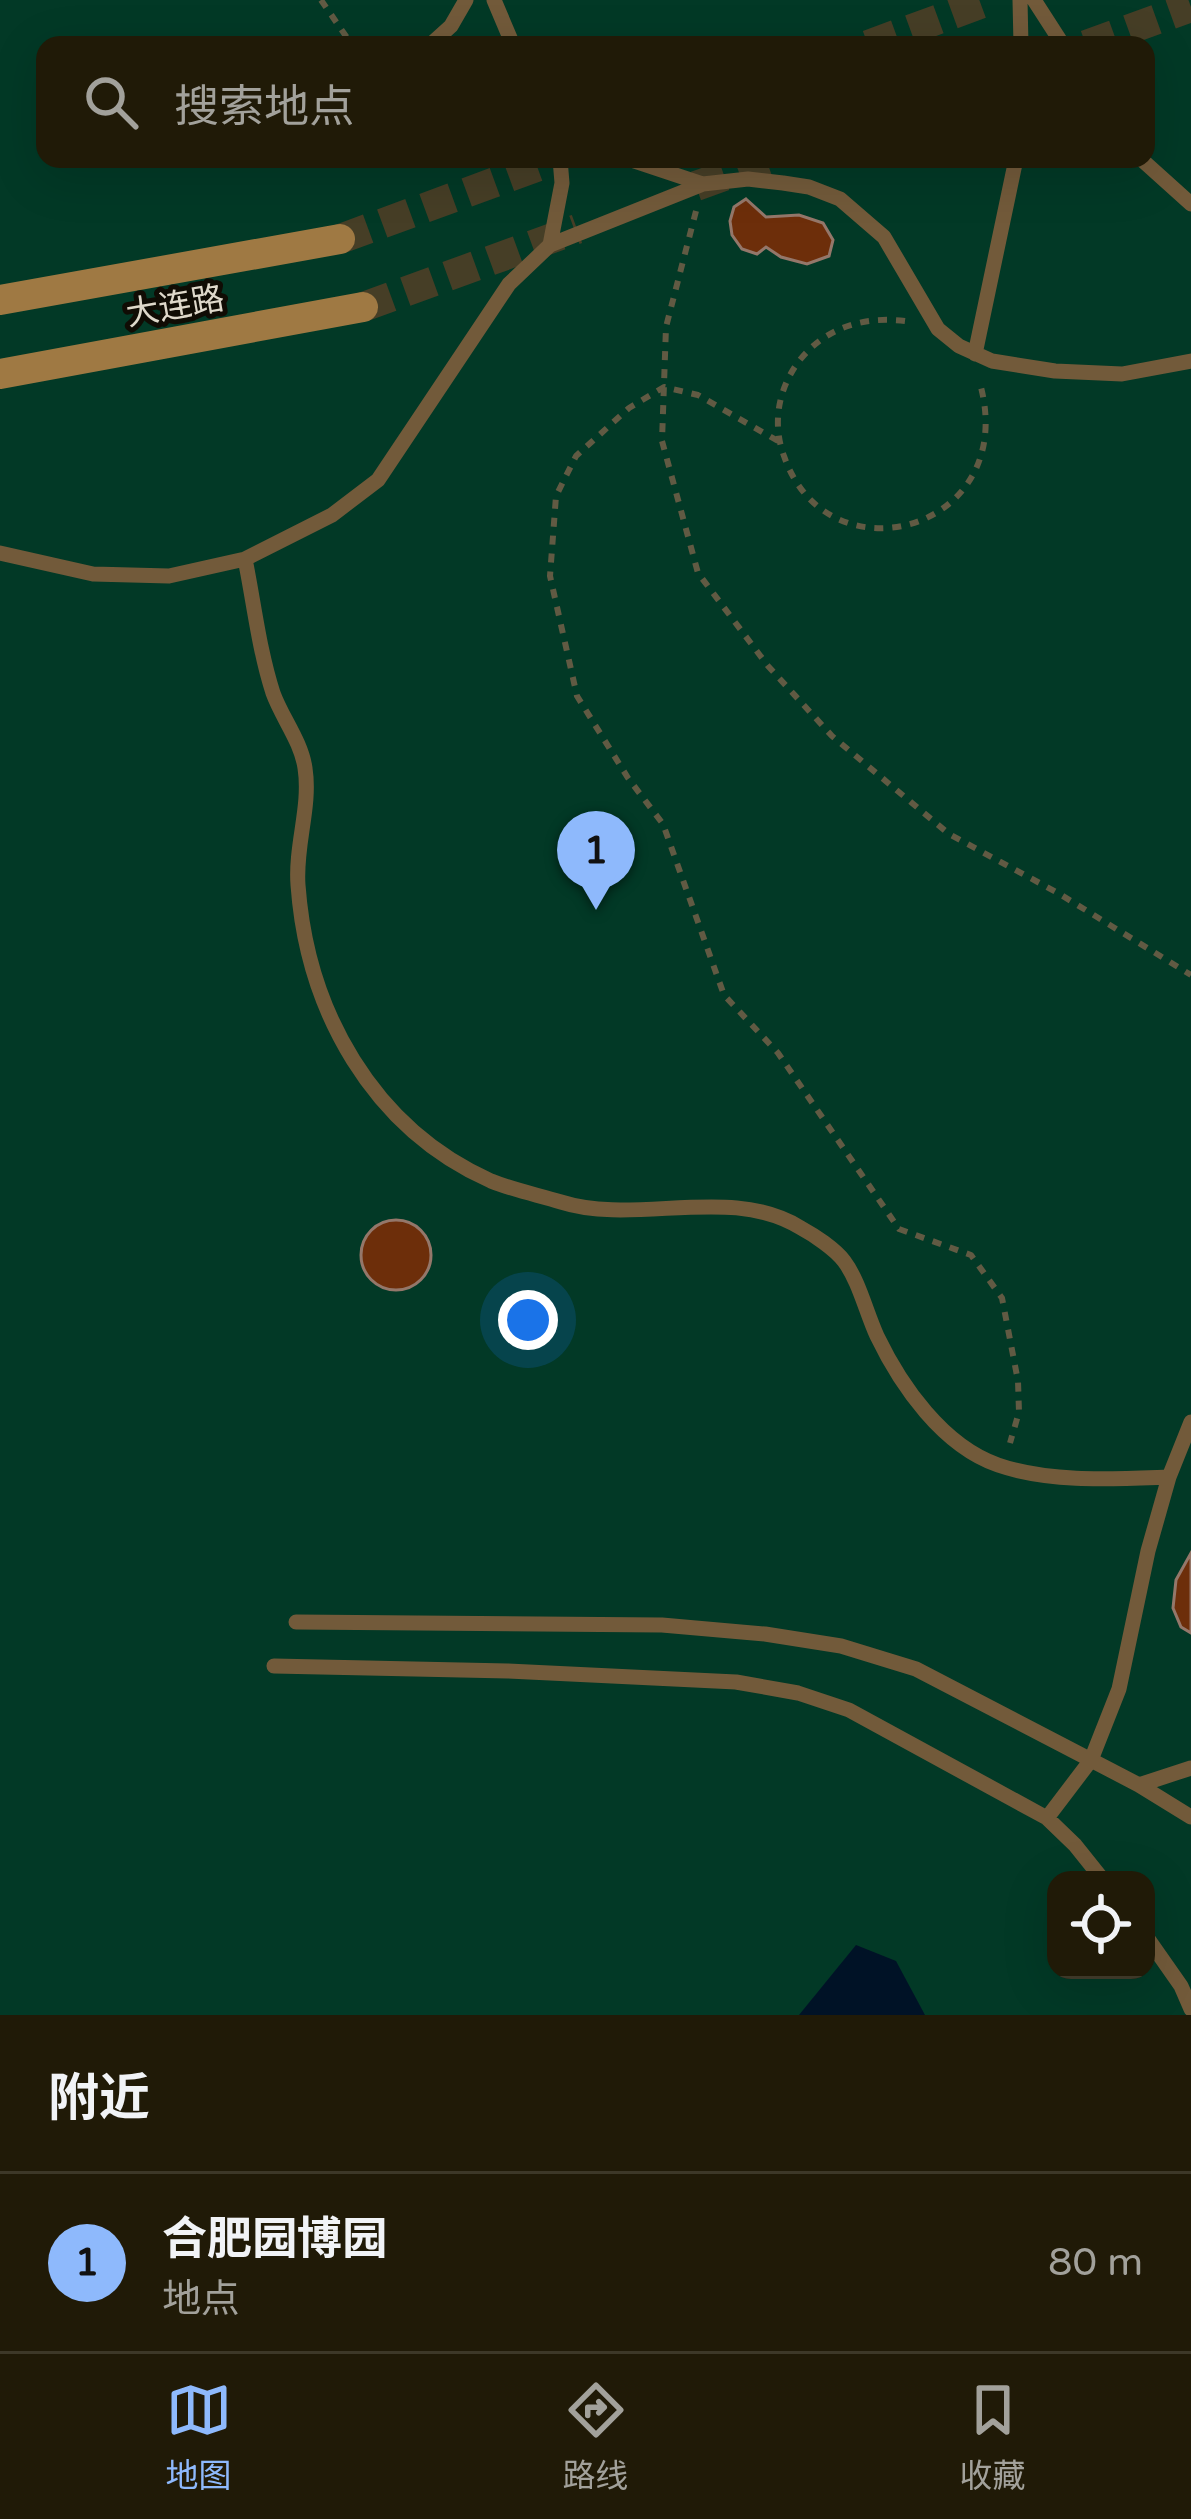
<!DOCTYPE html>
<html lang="zh">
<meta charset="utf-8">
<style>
:root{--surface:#201a07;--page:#2d2715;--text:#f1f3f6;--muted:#a2a19b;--line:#3d3828;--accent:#8eb9fc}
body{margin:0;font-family:"Varela Round","Noto Sans SC",sans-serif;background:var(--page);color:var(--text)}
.controls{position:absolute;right:36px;bottom:36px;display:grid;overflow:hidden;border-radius:24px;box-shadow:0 12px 48px #0002}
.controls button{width:108px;height:108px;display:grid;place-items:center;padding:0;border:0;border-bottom:3px solid var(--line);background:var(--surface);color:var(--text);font:60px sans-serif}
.you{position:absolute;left:528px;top:1320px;width:42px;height:42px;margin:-30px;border:9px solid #fff;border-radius:50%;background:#1a73e8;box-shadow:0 0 0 18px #1a73e833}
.badge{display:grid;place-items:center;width:78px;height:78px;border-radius:50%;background:var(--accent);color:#111;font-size:39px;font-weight:700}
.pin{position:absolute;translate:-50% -99px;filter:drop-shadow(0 3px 6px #0008)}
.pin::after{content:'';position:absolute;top:63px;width:42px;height:36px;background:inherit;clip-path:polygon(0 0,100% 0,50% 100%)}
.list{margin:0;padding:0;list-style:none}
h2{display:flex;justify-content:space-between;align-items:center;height:156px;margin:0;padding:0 48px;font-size:51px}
h2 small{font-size:39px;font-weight:400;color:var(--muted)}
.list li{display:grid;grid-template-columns:78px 1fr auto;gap:36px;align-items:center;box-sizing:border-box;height:180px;padding:0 48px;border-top:3px solid var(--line)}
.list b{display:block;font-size:45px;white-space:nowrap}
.list p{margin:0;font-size:39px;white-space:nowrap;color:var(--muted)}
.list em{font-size:39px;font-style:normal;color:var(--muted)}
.icon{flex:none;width:66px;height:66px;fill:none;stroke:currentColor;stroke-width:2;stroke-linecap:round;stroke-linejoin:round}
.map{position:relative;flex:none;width:1191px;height:2015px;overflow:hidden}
.search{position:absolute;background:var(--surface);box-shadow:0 12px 48px #0002;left:36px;right:36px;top:36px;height:132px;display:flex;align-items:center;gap:30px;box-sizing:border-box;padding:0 42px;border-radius:24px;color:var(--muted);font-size:45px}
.sheet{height:336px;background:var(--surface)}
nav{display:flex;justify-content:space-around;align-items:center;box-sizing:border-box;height:168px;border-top:3px solid var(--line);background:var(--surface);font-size:33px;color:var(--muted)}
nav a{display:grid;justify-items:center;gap:6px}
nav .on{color:var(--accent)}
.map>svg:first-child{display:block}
.green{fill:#023926;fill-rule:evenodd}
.water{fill:#001226}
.building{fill:#6d2e0a;stroke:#94776a;stroke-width:3}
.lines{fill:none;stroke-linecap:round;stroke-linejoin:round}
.secondary-tunnel{stroke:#463e26;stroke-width:30;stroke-dasharray:30 15;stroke-linecap:butt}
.path{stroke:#615a43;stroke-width:6;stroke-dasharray:9 9;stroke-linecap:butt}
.service{stroke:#725a3a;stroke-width:15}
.secondary{stroke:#9f7943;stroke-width:30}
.labels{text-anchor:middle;stroke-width:10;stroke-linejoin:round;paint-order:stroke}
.street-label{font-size:33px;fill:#ded8ca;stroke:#100c04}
</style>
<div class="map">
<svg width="1191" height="2015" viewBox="0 0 1191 2015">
<rect width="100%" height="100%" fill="#2b2309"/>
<path class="green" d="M0,0H1191V2015H0ZM45,45H1146V159H45ZM1056,1880H1146V1970H1056Z"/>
<path class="water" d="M856,1945L896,1961L925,2015H799Z"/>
<path class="building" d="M746,199L766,217L799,215L823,223L833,240L829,256L807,264L781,257L766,247L757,254L742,249L732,235L730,221L734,207Z
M361 1255a35 35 0 1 1 70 0a35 35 0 1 1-70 0Z
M1191,1553V1633L1181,1627L1173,1608L1176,1580Z"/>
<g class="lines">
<path class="secondary-tunnel" d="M868,45L991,0
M1086,45L1191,7
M696,186L772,159
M340,239L558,159
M363,307L577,229"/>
<path class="path" d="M321,0L352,45
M696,211L666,327L662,441L698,573L768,666L832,736L949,834L1058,893L1191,975
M905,321C864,316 826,327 799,361C778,389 772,424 784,456C828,585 1024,530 979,380
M778,441L698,395L664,387L629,408L576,456L556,496L550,576L577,696L628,778L663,824L724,995L778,1053L899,1229L971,1255L1002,1298L1018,1381L1019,1412L1010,1443"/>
<path class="service" d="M494,0L513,45
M1020,0L1021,45
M1034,0L1063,45
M430,45L451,26L466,0
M628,159L703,184
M1141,159L1191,204
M550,245L562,183L560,159
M975,354L1016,159
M0,553L93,574L169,576L245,559L332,515L378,480L509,284L550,245L703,184L748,179L783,183L809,187L840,199L884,237L938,329L959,346L992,361L1055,371L1122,374L1191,361
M245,559C254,603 259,650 273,693C282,718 301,741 305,768C311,807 295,845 298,885C307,1010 372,1128 491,1181C513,1190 538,1195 561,1202C636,1226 731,1184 801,1228C814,1235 835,1249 844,1261C859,1281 866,1312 877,1336C901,1386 943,1446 998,1465C1050,1483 1114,1479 1169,1477
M296,1622L662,1625L765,1634L841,1646L916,1669L1139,1785L1191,1817
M274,1666L508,1671L736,1682L798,1693L849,1710L1047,1818
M1139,1785L1191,1768
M1103,1880L1075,1845L1047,1818L1091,1760L1119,1689L1148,1551L1169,1477L1191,1422
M1146,1936L1181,1986L1191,2009"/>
<path class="secondary" d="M0,300L340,239
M0,374L363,307"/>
</g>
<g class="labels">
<g class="street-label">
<text transform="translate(175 305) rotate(-10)" y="12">大连路</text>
</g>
</g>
</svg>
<div class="controls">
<button><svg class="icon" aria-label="locate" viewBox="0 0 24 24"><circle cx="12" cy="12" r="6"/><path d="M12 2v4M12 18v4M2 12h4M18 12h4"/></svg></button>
</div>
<div class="you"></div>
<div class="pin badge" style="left:596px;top:910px">1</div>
<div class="search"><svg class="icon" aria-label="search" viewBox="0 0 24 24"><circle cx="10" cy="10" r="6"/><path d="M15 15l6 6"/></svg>搜索地点</div>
</div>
<section class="sheet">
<h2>附近<small></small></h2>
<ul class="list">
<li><span class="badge">1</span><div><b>合肥园博园</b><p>地点</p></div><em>80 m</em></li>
</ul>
</section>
<nav>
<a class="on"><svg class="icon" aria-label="map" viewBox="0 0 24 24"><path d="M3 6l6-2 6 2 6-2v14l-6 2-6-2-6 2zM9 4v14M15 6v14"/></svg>地图</a>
<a><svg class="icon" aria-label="directions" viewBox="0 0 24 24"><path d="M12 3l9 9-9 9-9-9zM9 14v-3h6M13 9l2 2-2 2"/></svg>路线</a>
<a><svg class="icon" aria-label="saved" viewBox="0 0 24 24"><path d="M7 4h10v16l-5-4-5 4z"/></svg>收藏</a>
</nav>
